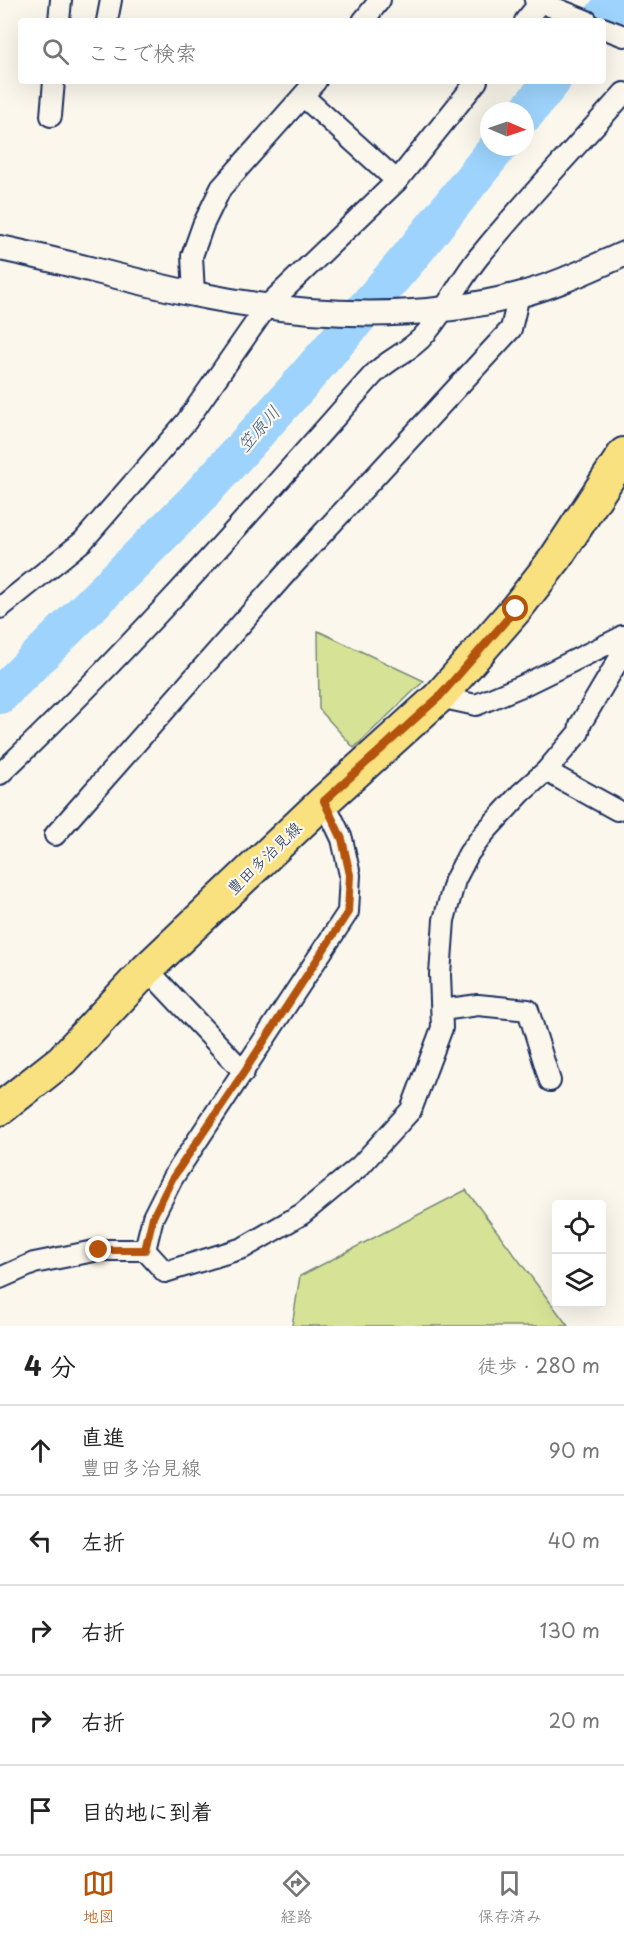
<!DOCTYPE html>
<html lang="ja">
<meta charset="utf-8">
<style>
:root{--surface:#fff;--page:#f6f6f6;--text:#222;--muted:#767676;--line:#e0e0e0;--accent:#b45309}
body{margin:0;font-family:"Playpen Sans","Klee One",sans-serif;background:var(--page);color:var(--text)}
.controls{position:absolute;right:18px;bottom:18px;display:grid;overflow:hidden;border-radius:6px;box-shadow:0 6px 24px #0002}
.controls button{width:54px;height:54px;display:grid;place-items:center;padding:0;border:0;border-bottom:2px solid var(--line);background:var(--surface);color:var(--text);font:30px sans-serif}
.compass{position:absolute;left:480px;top:102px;width:54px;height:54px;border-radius:50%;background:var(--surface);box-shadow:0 6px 24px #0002;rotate:92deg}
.stop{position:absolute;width:18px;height:18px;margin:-14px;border:4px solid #b45309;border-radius:50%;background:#fff}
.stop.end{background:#b45309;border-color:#fff;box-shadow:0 2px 6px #0008}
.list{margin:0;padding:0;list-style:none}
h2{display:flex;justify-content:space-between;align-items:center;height:78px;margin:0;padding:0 24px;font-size:26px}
h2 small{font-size:20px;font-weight:400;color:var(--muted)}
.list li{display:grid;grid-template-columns:39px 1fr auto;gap:18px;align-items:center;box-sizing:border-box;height:90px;padding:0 24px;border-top:2px solid var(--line)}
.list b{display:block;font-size:22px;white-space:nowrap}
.list p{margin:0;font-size:20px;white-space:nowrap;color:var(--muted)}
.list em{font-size:20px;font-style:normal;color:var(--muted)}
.icon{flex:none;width:33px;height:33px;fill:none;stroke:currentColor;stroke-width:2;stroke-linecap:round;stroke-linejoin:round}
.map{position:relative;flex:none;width:624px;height:1326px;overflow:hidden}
.search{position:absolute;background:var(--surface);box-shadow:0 6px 24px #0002;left:18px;right:18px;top:18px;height:66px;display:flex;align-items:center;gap:15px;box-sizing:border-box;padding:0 21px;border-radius:6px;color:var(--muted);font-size:22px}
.sheet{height:528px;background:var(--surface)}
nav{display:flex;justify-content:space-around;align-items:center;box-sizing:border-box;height:84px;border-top:2px solid var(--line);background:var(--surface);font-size:16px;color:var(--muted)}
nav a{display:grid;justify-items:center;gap:3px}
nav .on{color:var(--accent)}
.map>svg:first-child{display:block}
.green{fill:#d6e396;stroke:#78897a;stroke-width:1.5}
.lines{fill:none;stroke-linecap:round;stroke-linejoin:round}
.river{stroke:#9dd3fc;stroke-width:38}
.minor-casing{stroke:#1b2f5e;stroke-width:24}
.tertiary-casing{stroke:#1b2f5e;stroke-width:28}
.primary-casing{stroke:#1b2f5e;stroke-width:36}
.minor{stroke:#fbf7ec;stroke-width:20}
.tertiary{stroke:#fbf7ec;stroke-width:24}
.primary{stroke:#fae180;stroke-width:32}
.route{stroke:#b45309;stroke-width:8}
.labels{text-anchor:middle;stroke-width:4.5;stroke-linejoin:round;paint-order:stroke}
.street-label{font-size:16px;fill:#1b2f5e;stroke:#fbf7ec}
.water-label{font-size:18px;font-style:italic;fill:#3c5886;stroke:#fbf7ec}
</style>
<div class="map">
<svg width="624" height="1326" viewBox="0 0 624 1326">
<rect width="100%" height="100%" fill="#fbf7ec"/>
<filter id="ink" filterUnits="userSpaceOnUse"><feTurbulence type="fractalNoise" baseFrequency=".0167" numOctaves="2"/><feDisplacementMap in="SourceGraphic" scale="12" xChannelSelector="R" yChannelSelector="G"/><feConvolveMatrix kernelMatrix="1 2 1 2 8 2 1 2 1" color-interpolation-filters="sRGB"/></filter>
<g filter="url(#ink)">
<path class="green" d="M318,631L424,681L354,748L319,709Z
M466,1190L568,1326H292L300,1276Z"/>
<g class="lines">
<path class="river" d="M600,21L617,0
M525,114L552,81
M0,695L194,502L296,389L409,258L498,147"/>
<g class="minor-casing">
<path id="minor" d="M535,0L587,21
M59,21L61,0
M107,21L111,0
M363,21L380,0
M525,21L542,0
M603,28L624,36
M304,97L397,181
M51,116L54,81
M194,294L192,256L203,225L221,188L316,81
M0,608L83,541L186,422L267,306L397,181L477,81
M439,697L476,705L522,686L624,636
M546,771L617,810
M0,774C132,649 251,512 372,376C387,359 412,351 426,333C448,308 461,277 482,253C527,198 577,146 624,93
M55,835L287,572L511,329L519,295
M147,969L244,1072
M442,1010L478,1005L528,1010L550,1081
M145,1250L165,1272L243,1248L302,1214L360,1166L411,1110L442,1028L440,974L444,920L455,880L469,853L486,831L521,793L546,771L579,732L580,725L622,654V636
M0,1278L34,1263L99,1250H145L153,1217L172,1179L348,912L350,875L342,839L324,801"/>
</g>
<g class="tertiary-casing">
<path id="tertiary" d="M0,248C65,261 129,281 194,294C300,316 413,323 518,295C555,286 590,269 624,254"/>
</g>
<g class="primary-casing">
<path id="primary" d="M0,1109L62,1060L147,969L324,801L439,697L516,609L555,559L624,454"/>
</g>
<use href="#minor" class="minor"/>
<use href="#tertiary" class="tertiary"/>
<use href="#primary" class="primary"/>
</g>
</g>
<g class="lines" filter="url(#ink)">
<path class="route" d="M99,1250H145L153,1217L172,1179L244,1072L348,912L350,875L342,839L324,801L439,697L516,609"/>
</g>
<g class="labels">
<g class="street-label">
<text transform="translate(264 858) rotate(-44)" y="6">豊田多治見線</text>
</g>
<g class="water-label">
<text transform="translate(259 429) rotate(-49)" y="6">笠原川</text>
</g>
</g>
</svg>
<div class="controls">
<button><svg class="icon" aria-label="locate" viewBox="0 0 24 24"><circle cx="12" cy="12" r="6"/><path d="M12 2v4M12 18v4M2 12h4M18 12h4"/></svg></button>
<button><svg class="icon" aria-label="layers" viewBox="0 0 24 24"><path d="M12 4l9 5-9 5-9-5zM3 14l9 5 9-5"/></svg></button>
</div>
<svg class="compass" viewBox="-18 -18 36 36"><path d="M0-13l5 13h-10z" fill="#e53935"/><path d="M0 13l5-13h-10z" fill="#767676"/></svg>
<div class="stop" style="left:516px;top:609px"></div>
<div class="stop end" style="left:99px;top:1250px"></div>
<div class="search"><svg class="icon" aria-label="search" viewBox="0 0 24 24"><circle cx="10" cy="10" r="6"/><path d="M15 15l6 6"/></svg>ここで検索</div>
</div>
<section class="sheet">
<h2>4 分<small>徒歩 · 280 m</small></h2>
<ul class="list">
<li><svg class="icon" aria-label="ahead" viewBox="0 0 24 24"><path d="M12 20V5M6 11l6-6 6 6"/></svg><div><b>直進</b><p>豊田多治見線</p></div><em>90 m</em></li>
<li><svg class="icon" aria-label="left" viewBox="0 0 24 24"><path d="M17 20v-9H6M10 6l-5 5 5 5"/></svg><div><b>左折</b></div><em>40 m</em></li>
<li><svg class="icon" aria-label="right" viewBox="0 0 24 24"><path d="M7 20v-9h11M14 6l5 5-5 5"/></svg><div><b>右折</b></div><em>130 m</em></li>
<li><svg class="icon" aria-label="right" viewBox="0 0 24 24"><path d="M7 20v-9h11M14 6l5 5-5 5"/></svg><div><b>右折</b></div><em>20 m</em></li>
<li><svg class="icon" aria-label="arrive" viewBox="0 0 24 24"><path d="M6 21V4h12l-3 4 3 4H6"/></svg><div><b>目的地に到着</b></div></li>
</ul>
</section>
<nav>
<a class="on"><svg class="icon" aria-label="map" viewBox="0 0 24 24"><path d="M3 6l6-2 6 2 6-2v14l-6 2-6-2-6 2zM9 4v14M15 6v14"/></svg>地図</a>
<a><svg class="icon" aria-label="directions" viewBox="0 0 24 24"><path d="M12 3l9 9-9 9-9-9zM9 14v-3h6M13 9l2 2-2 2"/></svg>経路</a>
<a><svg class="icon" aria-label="saved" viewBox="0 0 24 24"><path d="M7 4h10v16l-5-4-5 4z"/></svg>保存済み</a>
</nav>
